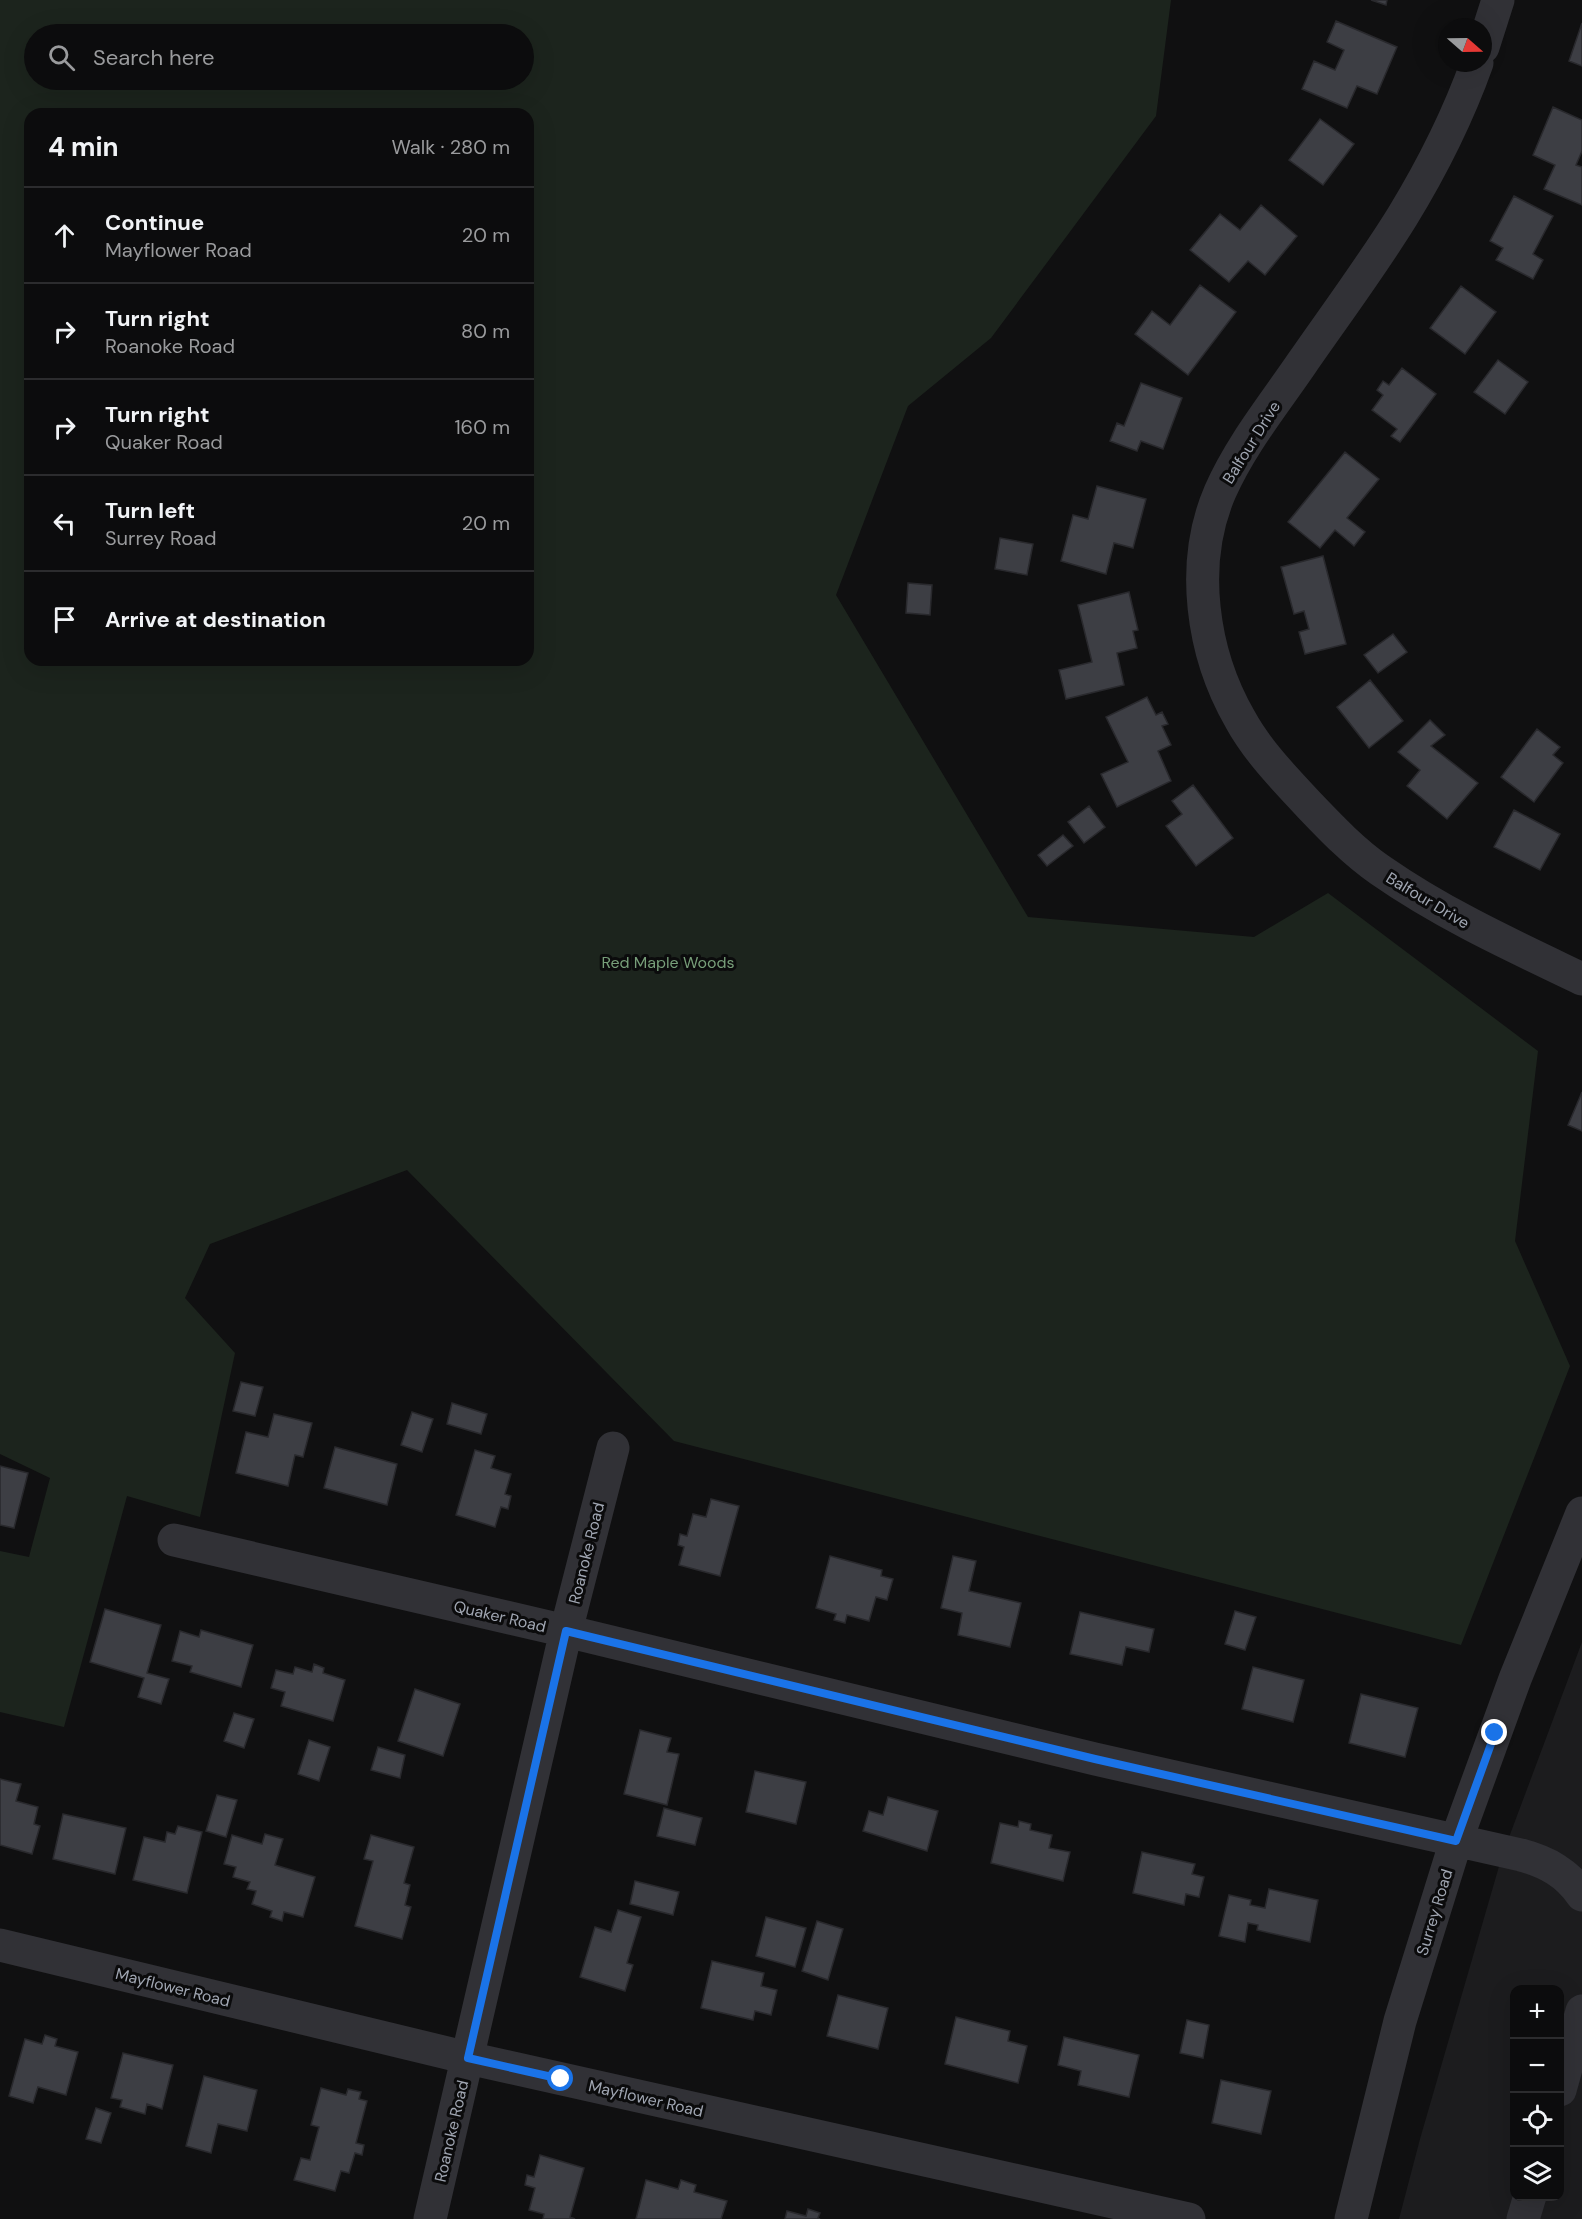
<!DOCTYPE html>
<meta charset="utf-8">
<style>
:root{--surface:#0c0c0d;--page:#151516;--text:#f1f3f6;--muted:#9a9b9d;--line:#2c2c2e}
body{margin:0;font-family:"DM Sans",sans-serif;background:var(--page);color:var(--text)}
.controls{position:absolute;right:18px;bottom:18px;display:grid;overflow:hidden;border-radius:12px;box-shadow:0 6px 24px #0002}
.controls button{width:54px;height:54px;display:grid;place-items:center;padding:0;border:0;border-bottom:2px solid var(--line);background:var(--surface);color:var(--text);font:30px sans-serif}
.compass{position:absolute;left:1438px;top:18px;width:54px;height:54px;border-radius:50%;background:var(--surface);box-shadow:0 6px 24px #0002;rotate:110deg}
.stop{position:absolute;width:18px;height:18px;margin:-14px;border:4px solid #1a73e8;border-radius:50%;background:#fff}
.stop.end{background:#1a73e8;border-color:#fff;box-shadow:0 2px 6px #0008}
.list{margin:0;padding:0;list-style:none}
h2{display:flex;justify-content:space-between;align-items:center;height:78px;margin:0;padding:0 24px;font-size:26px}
h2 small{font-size:20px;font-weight:400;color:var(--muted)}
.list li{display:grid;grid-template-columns:39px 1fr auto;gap:18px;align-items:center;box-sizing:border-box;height:96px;padding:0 24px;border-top:2px solid var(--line)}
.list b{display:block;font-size:22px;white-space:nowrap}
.list p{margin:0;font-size:20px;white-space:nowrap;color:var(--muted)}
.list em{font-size:20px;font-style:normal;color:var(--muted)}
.icon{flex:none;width:33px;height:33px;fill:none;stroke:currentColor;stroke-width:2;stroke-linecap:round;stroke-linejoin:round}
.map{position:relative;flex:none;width:1582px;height:2219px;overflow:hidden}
.search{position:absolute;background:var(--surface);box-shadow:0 6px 24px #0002;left:24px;top:24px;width:510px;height:66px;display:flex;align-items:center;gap:15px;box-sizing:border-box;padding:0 21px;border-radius:33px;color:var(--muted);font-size:22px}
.panel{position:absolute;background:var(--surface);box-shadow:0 6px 24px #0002;left:24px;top:108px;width:510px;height:558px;border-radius:18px}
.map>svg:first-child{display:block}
.built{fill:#1c1c1e;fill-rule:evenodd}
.green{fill:#1c241d;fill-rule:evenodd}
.building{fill:#3d3e44;stroke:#29292d;stroke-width:1.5}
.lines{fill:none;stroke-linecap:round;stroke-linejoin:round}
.minor{stroke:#313136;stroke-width:33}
.route{stroke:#1a73e8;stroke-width:8}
.labels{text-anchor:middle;stroke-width:6;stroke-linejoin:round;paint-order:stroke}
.street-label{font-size:16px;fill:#a0a6b2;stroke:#0b0b0c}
.park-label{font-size:16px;fill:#779e79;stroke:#0b0b0c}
</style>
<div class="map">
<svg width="1582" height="2219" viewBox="0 0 1582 2219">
<rect width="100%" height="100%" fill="#101011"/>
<path class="built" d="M1582,1642V2219H1399L1420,2139L1502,1856ZM1514,1990H1560V2196H1514Z"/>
<path class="green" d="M0,0H1171L1156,116L991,338L908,406L836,595L1028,917L1254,937L1328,893L1538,1051L1515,1241L1570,1366L1461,1645L674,1441L407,1170L210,1244L185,1298L235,1353L200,1517L127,1496L64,1727L0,1712V1551L29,1557L50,1478L0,1454ZM524,34V80H34V34ZM30,114H528V660H30Z"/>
<path class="building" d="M1371,0H1387L1386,5Z
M1336,21L1397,47L1377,94L1357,86L1347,108L1302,89L1314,61L1335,70L1344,50L1327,42Z
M1582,23V66L1569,61Z
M1553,107L1582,120V151L1576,165L1582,167V205L1544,189L1555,165L1533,155Z
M1320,119L1354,144L1323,185L1289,160Z
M1514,196L1553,216L1533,254L1543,260L1533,279L1496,260L1503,248L1490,241Z
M1261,205L1297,236L1265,275L1248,261L1229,282L1190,250L1220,214L1240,230Z
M1200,285L1236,312L1188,375L1135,334L1152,311L1170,325Z
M1461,286L1496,312L1465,354L1430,328Z
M1498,360L1528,382L1505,414L1474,392Z
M1402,368L1436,394L1400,442L1391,436L1397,429L1372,410L1383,395L1377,390L1383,381L1389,385Z
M1141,383L1182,398L1163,449L1141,441L1137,451L1110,441L1117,423L1124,426Z
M1345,452L1379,479L1347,518L1365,532L1354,546L1335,530L1320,548L1288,522Z
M1097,486L1146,499L1133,548L1114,543L1106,574L1061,561L1073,515L1088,519Z
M1000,538L1033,544L1027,575L995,569Z
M1323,556L1346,644L1305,654L1299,632L1309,629L1304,611L1294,614L1281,567Z
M908,583L932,585L930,615L906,613Z
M1129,592L1138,630L1133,631L1137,648L1117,653L1124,685L1066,699L1059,670L1092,662L1078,605Z
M1393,634L1407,652L1378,673L1364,655Z
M1370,680L1403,721L1369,748L1337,707Z
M1147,697L1156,715L1162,712L1168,724L1162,726L1171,745L1158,751L1171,781L1117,807L1101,774L1128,762L1106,717Z
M1430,720L1445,735L1431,746L1478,783L1447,819L1407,786L1420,770L1398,752Z
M1537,729L1560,747L1553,755L1563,763L1534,802L1501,777Z
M1193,785L1233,838L1196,866L1166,826L1182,814L1172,801Z
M1089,806L1105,827L1084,843L1068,822Z
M1514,810L1560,834L1540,870L1494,847Z
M1063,835L1073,846L1047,866L1038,855Z
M1582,1092V1131L1568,1125Z
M241,1382L263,1387L255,1416L233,1411Z
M452,1403L487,1414L481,1434L447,1424Z
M412,1412L433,1419L422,1452L401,1445Z
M274,1414L312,1423L303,1457L295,1455L288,1486L236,1473L246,1432L268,1437Z
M335,1447L397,1464L387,1505L324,1488Z
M475,1450L495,1456L491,1468L511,1474L505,1494L511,1496L508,1509L501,1507L495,1527L456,1515Z
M0,1466L28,1473L14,1528L0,1525Z
M711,1499L739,1506L720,1576L679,1565L684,1547L678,1545L680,1534L687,1536L693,1514L706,1517Z
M830,1556L882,1570L881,1576L893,1579L887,1600L876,1597L869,1621L847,1615L845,1623L834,1620L836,1614L816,1608Z
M953,1556L976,1561L969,1591L1021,1603L1010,1647L958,1635L962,1613L941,1608Z
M105,1609L161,1625L147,1673L169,1679L161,1704L138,1697L144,1678L90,1662Z
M1235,1611L1256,1617L1245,1650L1225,1644Z
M1080,1612L1154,1629L1149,1652L1126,1647L1122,1665L1070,1654Z
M201,1630L253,1645L241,1687L190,1672L192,1666L172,1661L180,1631L199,1637Z
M314,1664L324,1668L323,1673L345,1680L333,1721L281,1706L285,1692L271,1688L276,1670L293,1674L295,1667L312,1672Z
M1253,1667L1304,1680L1293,1722L1242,1709Z
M415,1689L460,1704L443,1756L398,1741Z
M1361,1694L1418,1708L1405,1757L1349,1743Z
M234,1713L254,1719L244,1748L224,1741Z
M640,1730L671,1738L667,1752L679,1754L667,1805L624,1794Z
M309,1740L330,1747L319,1781L298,1774Z
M378,1747L405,1755L400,1778L371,1770Z
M755,1771L806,1782L796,1824L746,1812Z
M0,1779L21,1784L16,1801L38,1807L34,1824L40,1826L32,1854L0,1845Z
M217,1795L237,1800L226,1837L206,1831Z
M888,1797L938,1811L927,1851L863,1831L869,1811L883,1815Z
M664,1808L702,1818L695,1845L657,1836Z
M63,1814L126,1828L115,1874L53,1859Z
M1019,1821L1031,1824L1030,1830L1052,1835L1049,1848L1070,1852L1063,1881L991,1863L1000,1823L1018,1827Z
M178,1826L202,1832L187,1893L133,1880L144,1837L165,1842L167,1832L175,1834Z
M265,1834L283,1839L275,1865L315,1877L303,1917L284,1912L282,1921L270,1917L272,1911L252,1904L256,1891L247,1889L250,1882L233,1877L236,1867L224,1864L232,1835L262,1844Z
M371,1835L414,1847L404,1883L410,1885L405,1905L411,1907L402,1939L355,1926L373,1861L364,1859Z
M1142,1852L1195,1864L1192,1874L1204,1877L1199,1897L1186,1894L1184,1905L1133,1893Z
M635,1881L679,1892L673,1915L630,1904Z
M1269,1889L1318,1900L1310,1942L1257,1930L1258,1925L1248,1923L1245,1942L1219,1936L1229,1895L1251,1900L1250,1905L1265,1908Z
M618,1910L641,1917L627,1963L633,1965L625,1991L580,1977L595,1927L611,1932Z
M766,1917L806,1928L795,1967L756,1956Z
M817,1921L843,1929L828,1980L802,1971Z
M712,1961L764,1973L761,1986L777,1990L771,2015L755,2011L753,2020L701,2008Z
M838,1995L888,2008L878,2049L827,2036Z
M956,2017L1010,2031L1008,2041L1027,2046L1018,2083L945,2064Z
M1187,2020L1209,2025L1203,2058L1180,2053Z
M45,2035L57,2039L55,2046L78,2052L66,2095L38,2087L33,2103L9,2096L25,2039L42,2044Z
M1064,2037L1139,2055L1129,2097L1078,2085L1081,2071L1058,2065Z
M123,2053L173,2065L162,2109L147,2104L145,2114L120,2107L122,2100L111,2098Z
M204,2076L257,2090L247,2131L218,2124L211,2153L186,2146Z
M1221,2080L1271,2091L1261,2134L1212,2123Z
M321,2088L346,2095L348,2089L361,2092L359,2099L367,2101L356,2143L364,2145L362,2155L355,2153L349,2173L341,2171L335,2191L294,2180L301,2158L310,2160L319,2127L311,2125Z
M96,2108L111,2113L101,2143L86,2139Z
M540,2155L584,2168L570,2217L575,2219H543L544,2214L529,2210L535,2188L525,2185L527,2175L534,2177Z
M646,2180L678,2189L681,2180L696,2185L694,2192L727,2201L721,2219H636Z
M808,2209L820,2213L818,2218L820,2219H785L787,2211L806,2216Z"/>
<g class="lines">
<path class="minor" d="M1483,47L1498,0
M1477,63C1458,116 1432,168 1402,217C1371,267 1336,314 1302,363C1274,404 1240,446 1220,492C1189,564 1202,653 1240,719C1258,752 1285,779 1310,806C1332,829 1354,852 1380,870C1443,914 1513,946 1582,979
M174,1540L566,1631L1095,1759L1521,1855C1547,1862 1567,1873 1582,1895
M0,1945L468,2058L1189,2219
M1560,2090L1582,2011
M430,2219L566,1631L613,1448
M1351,2219L1400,2021L1456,1841L1515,1679L1582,1513
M1523,2219L1530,2196"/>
</g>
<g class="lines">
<path class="route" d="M561,2079L468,2058L566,1631L1095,1759L1456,1841L1495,1733"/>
</g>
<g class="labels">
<g class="street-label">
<text transform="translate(1251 442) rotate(-58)" y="6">Balfour Drive</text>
<text transform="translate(1428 900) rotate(31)" y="6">Balfour Drive</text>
<text transform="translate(586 1553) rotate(-76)" y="6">Roanoke Road</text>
<text transform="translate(500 1616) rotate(13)" y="6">Quaker Road</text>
<text transform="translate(1434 1912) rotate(-73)" y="6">Surrey Road</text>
<text transform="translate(173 1987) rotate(14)" y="6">Mayflower Road</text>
<text transform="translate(646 2098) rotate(13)" y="6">Mayflower Road</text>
<text transform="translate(451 2131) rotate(-77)" y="6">Roanoke Road</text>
</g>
<g class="park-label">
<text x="668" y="968">Red Maple Woods</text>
</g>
</g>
</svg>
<div class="controls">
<button>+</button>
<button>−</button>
<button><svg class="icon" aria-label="locate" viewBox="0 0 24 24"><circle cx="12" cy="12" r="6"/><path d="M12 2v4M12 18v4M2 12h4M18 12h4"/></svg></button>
<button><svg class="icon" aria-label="layers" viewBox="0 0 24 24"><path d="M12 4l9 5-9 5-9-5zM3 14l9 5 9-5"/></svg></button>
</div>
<svg class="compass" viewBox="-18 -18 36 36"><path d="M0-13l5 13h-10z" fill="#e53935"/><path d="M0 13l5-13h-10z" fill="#9a9b9d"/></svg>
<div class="stop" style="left:561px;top:2079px"></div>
<div class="stop end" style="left:1495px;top:1733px"></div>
<div class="search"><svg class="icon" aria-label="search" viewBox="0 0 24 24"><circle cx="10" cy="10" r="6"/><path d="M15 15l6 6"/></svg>Search here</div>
<section class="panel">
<h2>4 min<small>Walk · 280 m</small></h2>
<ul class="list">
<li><svg class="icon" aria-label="ahead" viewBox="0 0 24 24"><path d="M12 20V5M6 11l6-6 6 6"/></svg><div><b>Continue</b><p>Mayflower Road</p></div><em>20 m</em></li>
<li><svg class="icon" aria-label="right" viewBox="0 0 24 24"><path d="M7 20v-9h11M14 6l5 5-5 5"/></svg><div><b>Turn right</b><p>Roanoke Road</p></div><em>80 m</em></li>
<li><svg class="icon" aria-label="right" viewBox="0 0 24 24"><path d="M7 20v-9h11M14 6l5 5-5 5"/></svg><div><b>Turn right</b><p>Quaker Road</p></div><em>160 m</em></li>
<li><svg class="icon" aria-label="left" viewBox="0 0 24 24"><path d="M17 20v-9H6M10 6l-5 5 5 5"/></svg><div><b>Turn left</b><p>Surrey Road</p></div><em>20 m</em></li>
<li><svg class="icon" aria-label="arrive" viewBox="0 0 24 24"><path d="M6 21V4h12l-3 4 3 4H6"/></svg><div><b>Arrive at destination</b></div></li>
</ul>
</section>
</div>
